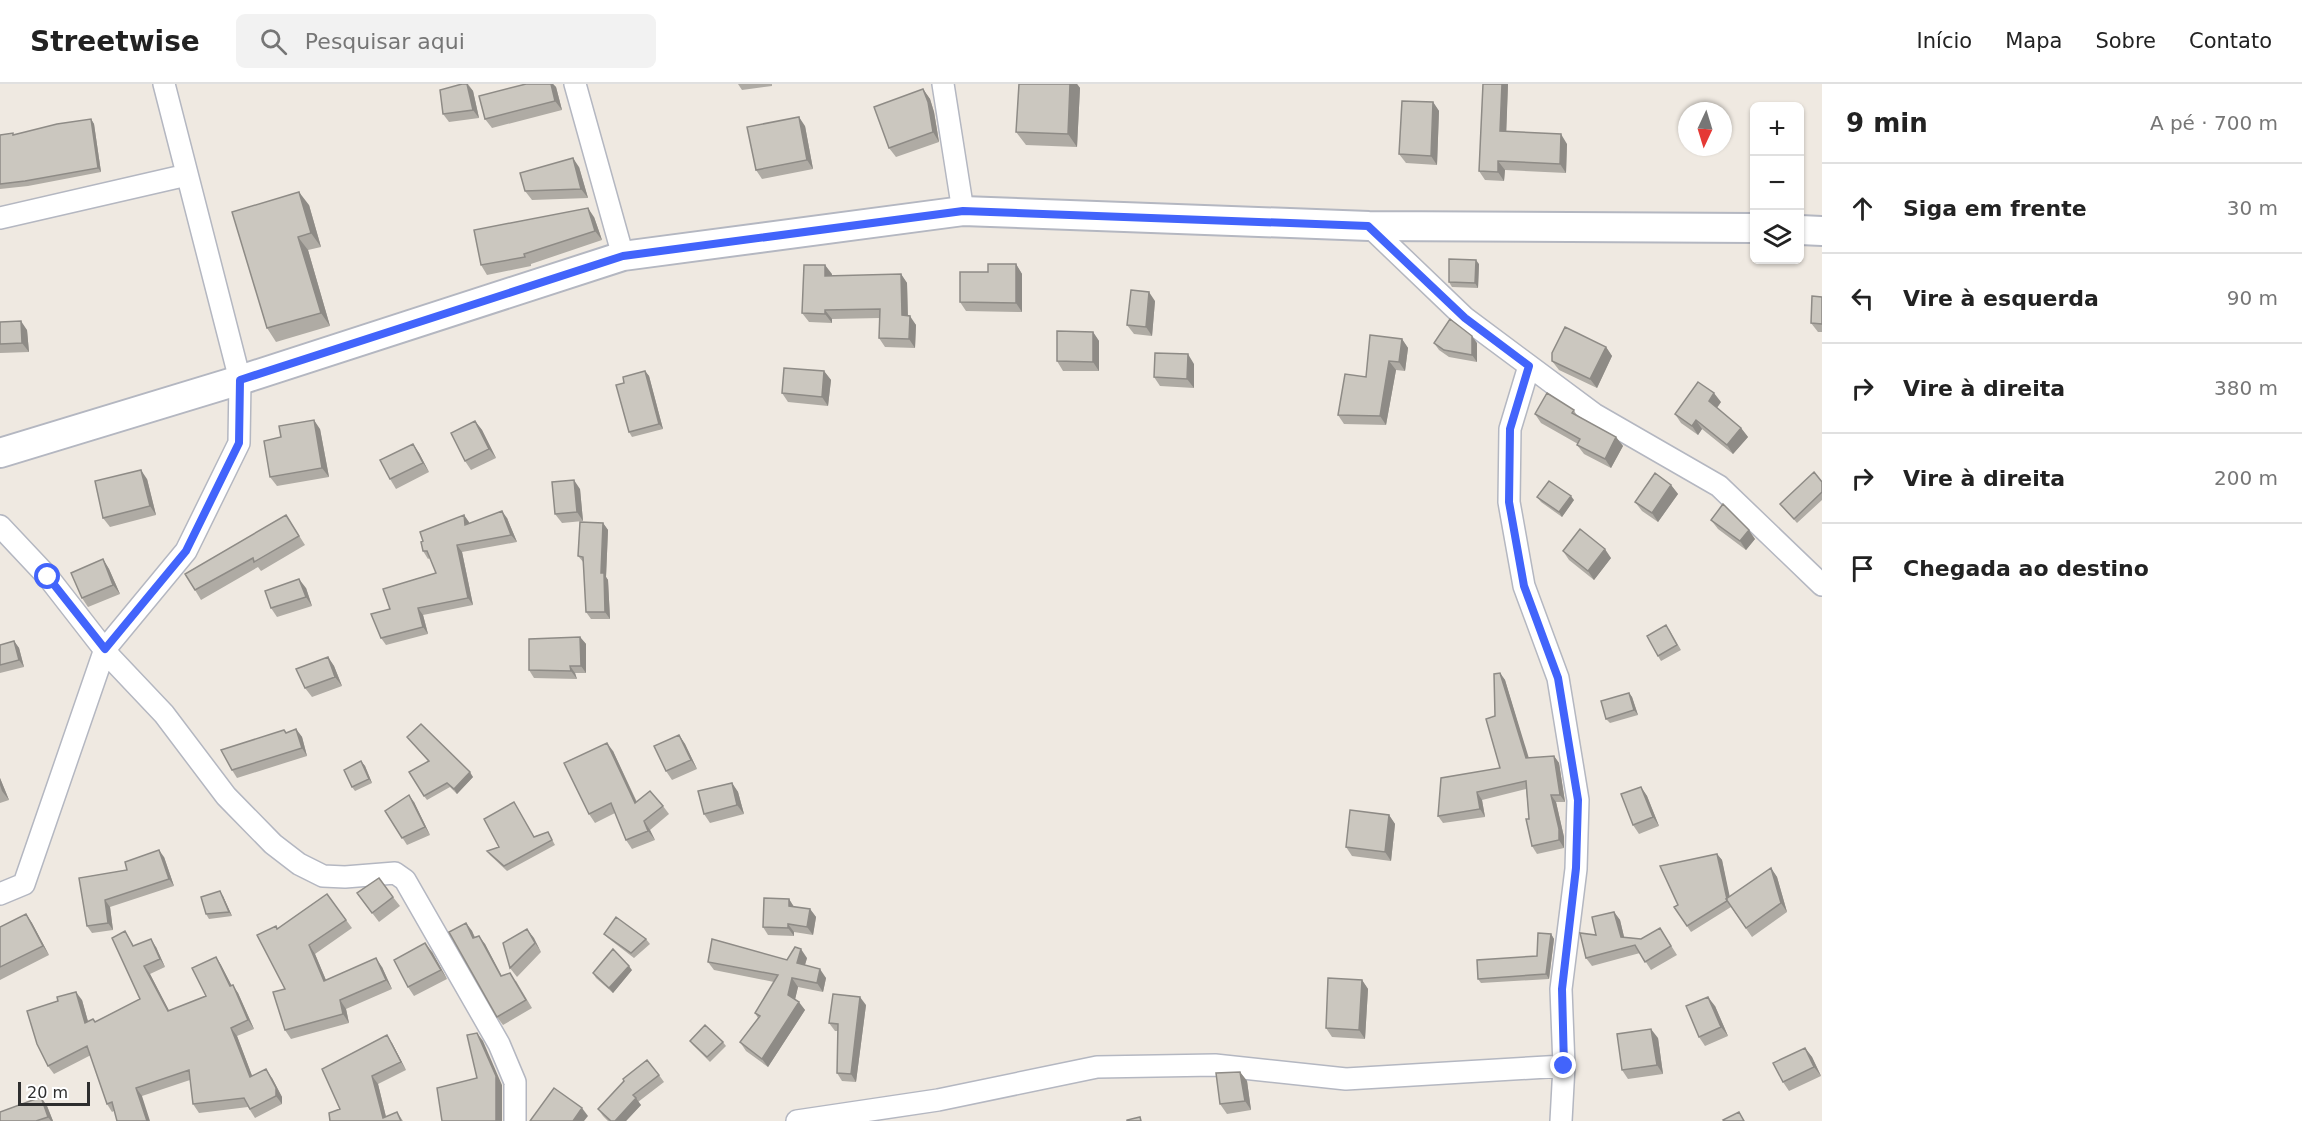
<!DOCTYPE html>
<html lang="pt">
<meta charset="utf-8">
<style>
:root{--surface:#fff;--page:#f2f2f2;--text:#222;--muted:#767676;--line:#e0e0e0}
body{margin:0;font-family:"DejaVu Sans",sans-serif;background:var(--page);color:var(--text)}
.controls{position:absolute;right:18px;top:18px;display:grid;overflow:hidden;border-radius:9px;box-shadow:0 2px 4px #0004}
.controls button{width:54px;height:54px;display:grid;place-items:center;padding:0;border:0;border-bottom:2px solid var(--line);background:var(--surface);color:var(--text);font:30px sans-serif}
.compass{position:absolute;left:1678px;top:18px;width:54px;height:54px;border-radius:50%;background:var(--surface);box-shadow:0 2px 4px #0004;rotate:184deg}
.scale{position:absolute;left:18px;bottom:15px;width:72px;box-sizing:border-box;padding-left:6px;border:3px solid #2e2e2e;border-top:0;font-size:16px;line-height:21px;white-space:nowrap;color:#2e2e2e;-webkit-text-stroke:4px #fff;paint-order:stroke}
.stop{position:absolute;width:18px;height:18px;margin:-14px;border:4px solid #4264fb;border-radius:50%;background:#fff}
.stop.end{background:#4264fb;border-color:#fff;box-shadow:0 2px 6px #0008}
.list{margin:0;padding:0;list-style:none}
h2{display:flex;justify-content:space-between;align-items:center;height:78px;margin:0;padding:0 24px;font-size:26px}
h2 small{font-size:20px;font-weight:400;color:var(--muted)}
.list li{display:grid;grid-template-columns:39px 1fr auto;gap:18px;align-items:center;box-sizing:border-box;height:90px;padding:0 24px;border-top:2px solid var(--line)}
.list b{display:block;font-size:22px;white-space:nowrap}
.list em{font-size:20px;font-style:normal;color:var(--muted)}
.icon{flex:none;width:33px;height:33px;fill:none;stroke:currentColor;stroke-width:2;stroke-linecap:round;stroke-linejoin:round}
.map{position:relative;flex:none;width:1822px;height:1037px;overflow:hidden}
header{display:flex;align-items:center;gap:36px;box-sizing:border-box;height:84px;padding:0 30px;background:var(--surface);border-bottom:2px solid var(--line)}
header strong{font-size:28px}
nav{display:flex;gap:33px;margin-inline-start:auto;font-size:21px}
.search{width:420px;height:54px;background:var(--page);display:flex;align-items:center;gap:15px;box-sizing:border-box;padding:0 21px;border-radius:9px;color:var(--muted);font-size:22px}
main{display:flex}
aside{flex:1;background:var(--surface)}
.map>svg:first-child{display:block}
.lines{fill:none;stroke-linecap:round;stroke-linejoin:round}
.street-casing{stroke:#b4b7c1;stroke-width:24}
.secondary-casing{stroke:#b4b7c1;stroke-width:32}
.street{stroke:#fff;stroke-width:21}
.secondary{stroke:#fff;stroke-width:28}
.wall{fill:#afaba4}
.shaded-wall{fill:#8e8b86}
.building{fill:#cbc7bf;stroke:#8e8b86;stroke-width:1.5}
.route{stroke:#4264fb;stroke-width:8}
</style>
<header>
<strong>Streetwise</strong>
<div class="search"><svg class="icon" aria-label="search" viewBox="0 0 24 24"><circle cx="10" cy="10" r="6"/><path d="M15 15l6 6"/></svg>Pesquisar aqui</div>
<nav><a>Início</a><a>Mapa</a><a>Sobre</a><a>Contato</a></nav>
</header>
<main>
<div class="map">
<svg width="1822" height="1037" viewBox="0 0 1822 1037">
<rect width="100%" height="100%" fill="#efe9e1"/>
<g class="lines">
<g class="street-casing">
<path id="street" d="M575,0L623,172
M943,0L963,127
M0,134L187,91
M1369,142L1465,234L1594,330L1719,402L1822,501
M1529,282L1510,345L1509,418L1524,502L1558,594L1578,716L1576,785L1561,905L1564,982L1561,1037
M0,442L48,493L111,574L164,630L226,712L273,760L299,780L323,792L345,793L395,789L405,796L499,960L515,998V1037
M0,810L24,800L105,565L186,467L239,359L240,296L164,0
M797,1037L938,1016L1097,983L1215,981L1346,995L1564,982"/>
</g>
<g class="secondary-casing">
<path id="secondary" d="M1800,146L1822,147
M0,369L240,296L623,172L963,127L1369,142L1754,144"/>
</g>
<use href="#street" class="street"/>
<use href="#secondary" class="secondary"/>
</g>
<path class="wall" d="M462,0H468L473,7L479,34L449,38L443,30Z
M526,0H553L556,3L562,26L492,44L485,35Z
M738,0H772V2L742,6Z
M1019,0H1077L1080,4L1077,63L1026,61L1016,48Z
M1483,0H1508L1506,48L1567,60L1566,89L1505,86L1504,97L1485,96L1479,87Z
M923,5L930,15L934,28L939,58L896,73L889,64Z
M1433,18L1439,27L1437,81L1406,79L1399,70Z
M91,35L94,40L101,88L28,102L0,105V51H14Z
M805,42L813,85L762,95L756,86Z
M579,83L588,114L532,116L525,107Z
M309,121L321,163L308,166L330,242L276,258L267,244Z
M594,133L602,156L531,180V182L487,191L481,181Z
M1016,180L1022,190V228L966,227L960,218L988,188Z
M1479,180L1478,204L1452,203L1449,198Z
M825,181L832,192L901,190L907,199L908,232L916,241L915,264L885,263L879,254L880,234L832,235V239L809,238L802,229Z
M1822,213V248H1818L1811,239Z
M1155,217L1152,252L1134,250L1127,241Z
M0,238L27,246L29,268L0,269Z
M1093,248L1099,257V287H1063L1057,277Z
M1402,255L1408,264L1405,287L1396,286L1386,341L1344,340L1338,331L1366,293Z
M1434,259H1477V278L1449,273L1439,266Z
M1606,263L1612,272L1597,304L1559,286L1552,277Z
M1194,280V304L1160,302L1154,293Z
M645,287L649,292L663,345L632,353L629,348L624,299Z
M824,287L831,296L828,322L788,318L782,309Z
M1721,318L1717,324L1741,344L1748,353L1733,370L1702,345L1698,351L1681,339L1675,330Z
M1574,326L1577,332L1616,353L1623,362L1611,384L1584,370L1577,361L1578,360L1541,339L1535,330Z
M475,337L482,346L496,374L471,386L465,377Z
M320,345L329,393L277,402L270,393Z
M413,360L419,369L429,388L396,405L390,395Z
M147,395L156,431L110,443L103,434Z
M1822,398V416L1797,439L1780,420Z
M1671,401L1678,410L1658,438L1642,427L1635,418Z
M580,405L583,437L562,439L555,430Z
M1537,413L1574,416L1562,433L1541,418Z
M286,431L305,461L261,487L258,483L201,516L195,506Z
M464,431L469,439L507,434L517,458L462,468L473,521L423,531L428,550L386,561L381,554L390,525L436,489L430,474L428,475L423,467V457Z
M1711,436L1755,455L1746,466L1718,445Z
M603,439L608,446L606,493L608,496L610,535H591L586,528L584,479L578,472Z
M1563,467L1611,474L1594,496L1569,476Z
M103,475L109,485L120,510L88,523L82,514Z
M306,504L312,522L277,533L271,524Z
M1669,545L1681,566L1661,577L1658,572Z
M580,553L586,560V589H575L577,595L534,594L529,586Z
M14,557L19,564L24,583L0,589V561Z
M328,573L334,582L342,602L312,613L305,604Z
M1500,589L1505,596L1528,674L1554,672L1559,679L1565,718H1556L1564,753V764L1537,770L1532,762L1526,705L1482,716L1485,733L1443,739L1438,732L1500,684L1495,632Z
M1629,609L1632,613L1638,631L1610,639L1606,635Z
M296,645L302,653L307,672L237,694L232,686L284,646L286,649Z
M679,651L685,660L697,685L672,696L666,687Z
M407,653L473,693L457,710L450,703L427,716L424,712L428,677Z
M613,667L637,718L663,722L669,730L650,746L655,756L632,765L626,756L615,729L595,739L589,730Z
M361,677L365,682L372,699L355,707L352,703Z
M0,694L9,716L0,719Z
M732,699L738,708L744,730L710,739L704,730Z
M1641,703L1647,712L1659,742L1639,750L1633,741Z
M414,718L430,751L407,761L385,727Z
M1389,731L1395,740L1391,777L1352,772L1346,763Z
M548,748L555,761L507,787L490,771L487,767Z
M1717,770L1722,776L1729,813L1771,784L1777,793L1787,828L1752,853L1731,823L1691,848L1687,842L1678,821Z
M164,773L174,802L110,823L113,846L92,849L87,842L79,794L127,786Z
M357,809L393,813L400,822L379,838Z
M327,810L352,844L315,870L326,896L382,883L392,905L346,925L349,939L291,955L285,946V905L278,845Z
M223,812L232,832L209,835L206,830Z
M789,815L794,823L810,825L816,833L813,851L794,848V852L768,851L763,843Z
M1614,828L1620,836L1624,853L1641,855L1660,844L1677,871L1651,886L1640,869L1592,882L1586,874L1596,851Z
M26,830L32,839L49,871L0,896V843Z
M466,839L472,847L475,853L485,860L502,892L516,897L532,924L503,941L497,933Z
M527,845L541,868L517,893L510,884Z
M125,847L134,862L156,863L165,883L150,890L169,927L206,912L216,873L221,881L231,901L238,909L254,945L237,952L252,992L272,994L282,1013V1020L255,1034L248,1023L199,1029L193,1020L190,996L142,1012L112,1028L107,1020L91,971L54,990L48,982L58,917L82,916L88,938H95L140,915Z
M604,850L646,855L650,860L634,874L608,854Z
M1551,850L1554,855L1549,895L1481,899L1478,895L1537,872Z
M432,868L447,895L414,912L408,903Z
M807,874L805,881L826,894L823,908L798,903L795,915L805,926L768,983L746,967L740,958L758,934L755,929L774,898L714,886L708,878L787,876Z
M632,886L613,909L596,894L593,889Z
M1362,896L1368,905L1365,955L1332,953L1326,944Z
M866,921L856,998L842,997L837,989L838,947H835L829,939Z
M1715,922L1728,952L1705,962L1699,953Z
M1658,954L1663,990L1628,995L1622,986Z
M690,957L723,958L726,962L710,978L693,961Z
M392,959L406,986L378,1000L386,1033L397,1028L403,1037H330Z
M1805,964L1812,973L1821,992L1789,1007L1783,998Z
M1240,988L1247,997L1251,1026L1227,1030L1220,1020Z
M659,991L664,998L638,1018L641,1021L626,1037H608L603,1032L598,1025Z
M47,1022L53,1037H0Z"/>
<path class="shaded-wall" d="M467,0L473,7L479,34L473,26Z
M551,0H553L556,3L562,26L555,17Z
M1070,0H1077L1080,4L1077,63L1068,50Z
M1502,0H1508L1506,56L1500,47Z
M923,5L930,15L934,28L939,58L933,48Z
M1433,18L1439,27L1437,81L1431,72Z
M799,33L805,42L813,85L807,76Z
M91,35L94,40L101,88L98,84Z
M1561,50L1567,60L1566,89L1560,80Z
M573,74L579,83L588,114L581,105Z
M1498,77L1505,86L1504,97L1498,88Z
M299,108L309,121L321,163L311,149Z
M588,124L594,133L602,156L595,147Z
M298,153L308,166L330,242L321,229Z
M1476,176L1479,180L1478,204L1475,199Z
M1016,180L1022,190V228L1016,219Z
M825,181L832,190L831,201L825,192Z
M901,190L907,199L908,240L902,231Z
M1149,208L1155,217L1152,252L1146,243Z
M825,226L832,235V239L825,230Z
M910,232L916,241L915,264L909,255Z
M21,237L27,246L29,268L22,259Z
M1093,248L1099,257V287L1093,278Z
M1472,252L1477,259V278L1472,271Z
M1402,255L1408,264L1405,287L1399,278Z
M1606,263L1612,272L1597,304L1590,295Z
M1188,270L1194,280V304L1187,295Z
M1389,277L1396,286L1386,341L1380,332Z
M645,287L649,292L663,345L659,340Z
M824,287L831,296L828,322L822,313Z
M1714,309L1721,318L1715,326L1709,317Z
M314,336L320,345L329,393L322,384Z
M1696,336L1702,345L1698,351L1692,342Z
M475,337L482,346L496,374L489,365Z
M1741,344L1748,353L1733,370L1727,361Z
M1616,353L1623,362L1611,384L1605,375Z
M413,360L419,369L429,388L423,379Z
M141,386L147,395L156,431L150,422Z
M574,396L580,405L583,437L577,428Z
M1671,401L1678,410L1658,438L1652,429Z
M1571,412L1574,416L1562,433L1559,428Z
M502,427L507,434L517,458L511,451Z
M464,431L469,438L471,448L465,441Z
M603,439L608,446L606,493L608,496L610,535L605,528L601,489Z
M1749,446L1755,455L1746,466L1740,457Z
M457,461L462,468L473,521L468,514Z
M1605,465L1611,474L1594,496L1588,487Z
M103,475L109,485L120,510L113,501Z
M299,495L306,504L312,522L306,513Z
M418,524L423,531L428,550L423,543Z
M580,553L586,560V589L581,582Z
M14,557L19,564L24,583L19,576Z
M328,573L334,582L342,602L335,593Z
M570,582L575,589L577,595L571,587Z
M1500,589L1505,596L1531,681L1526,674Z
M1629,609L1632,613L1638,631L1634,626Z
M296,645L302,653L307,672L302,664Z
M679,651L685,660L697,685L691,676Z
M607,659L613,667L641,728L635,719Z
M1554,672L1559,679L1565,718L1560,711Z
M361,677L365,682L372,699L369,695Z
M470,688L473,693L457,710L454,705Z
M0,694L9,716L2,707L0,701Z
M732,699L738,708L744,730L737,721Z
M1641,703L1647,712L1659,742L1653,733Z
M1477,708L1482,716L1485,733L1480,725Z
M409,711L414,718L430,751L425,743Z
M1551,711L1556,718L1564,753V764L1559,756Z
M1389,731L1395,740L1391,777L1385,768Z
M644,737L650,746L655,756L648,747Z
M159,766L164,773L174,802L169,795Z
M1717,770L1722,776L1732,823L1727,817Z
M1771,784L1777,793L1787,828L1781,819Z
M220,807L223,812L232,832L229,828Z
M789,815L794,823L789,822Z
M105,816L110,823L113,846L108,839Z
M810,825L816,833L813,851L807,843Z
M1614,828L1620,836L1626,861L1621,853Z
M26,830L32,839L49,871L43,862Z
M466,839L472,847L478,862L473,854Z
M788,840L794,848V852L788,844Z
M527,845L534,854L541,868L535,859Z
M1551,850L1554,855L1549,895L1546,890Z
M479,852L485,860L506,901L501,892Z
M151,855L156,863L165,883L160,875Z
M425,859L432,868L447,895L441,886Z
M309,861L315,870L330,906L324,897Z
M801,865L807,874L803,887L797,879Z
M216,873L221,881L236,910L230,902Z
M376,874L382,883L392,905L386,896Z
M144,882L150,890L174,936L168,927Z
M629,882L632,886L613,909L609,904Z
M820,885L826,894L823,908L817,899Z
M792,894L798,903L794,920L788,911Z
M1362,896L1368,905L1365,955L1359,946Z
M233,901L238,909L254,945L248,936Z
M76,908L82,916L91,948L85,939Z
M860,913L866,921L856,998L851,990Z
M1708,913L1715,922L1728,952L1721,943Z
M340,916L346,925L349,939L343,930Z
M799,918L805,926L768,983L762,975Z
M231,944L237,952L256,1002L250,993Z
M1651,945L1658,954L1663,990L1657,981Z
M477,949L483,957L502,1001V1037H496Z
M387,951L392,959L406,986L401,978Z
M1805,964L1812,973L1821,992L1814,983Z
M266,985L272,994L282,1013V1020L276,1012Z
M1240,988L1247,997L1251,1026L1245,1017Z
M372,992L378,1000L387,1037L383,1034Z
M136,1004L142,1012L150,1037H147Z
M41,1013L47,1022L53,1037H51L48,1033Z
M636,1014L641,1021L626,1037H615Z
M582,1024L588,1032L584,1037H573Z"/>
<path class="building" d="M462,0H467L473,26L443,30L440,6Z
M526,0H551L555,17L485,35L479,12Z
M1019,0H1070L1068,50L1016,48Z
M1483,0H1502L1500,47L1561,50L1560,80L1498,77V88L1479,87Z
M923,5L928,18L933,48L889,64L874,23Z
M1402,17L1433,18L1431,72L1399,70Z
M799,33L807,76L756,86L747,43Z
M91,35L98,84L25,97L0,100V51L13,49V51L57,40Z
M573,74L581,105L525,107L520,89Z
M299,108L311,149L298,153L321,229L267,244L232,128Z
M588,124L595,147L524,170L525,173L481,181L474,146Z
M1449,175L1476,176L1475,199L1449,198Z
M988,180H1016V219L960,218V188H988Z
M804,181H825V192L901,190L902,231L910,232L909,255L879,254L880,225L825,226V230L802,229Z
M1131,206L1149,208L1146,243L1127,241Z
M1812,212L1822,213V240L1811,239Z
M1450,235L1472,252V271L1444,266L1434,259Z
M21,237L22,259L0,260V238Z
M1565,243L1606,263L1590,295L1552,277V269Z
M1057,247L1093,248V278L1057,277Z
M1370,251L1402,255L1399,278L1389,277L1380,332L1338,331L1345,290L1366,293Z
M1155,269L1188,270L1187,295L1154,293Z
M784,284L824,287L822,313L782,309Z
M645,287L659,340L629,348L616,301L624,299L623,293Z
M1698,298L1714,309L1709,317L1741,344L1727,361L1696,336L1692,342L1675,330Z
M1547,309L1574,326L1572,329L1616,353L1605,375L1577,361L1580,355L1535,330Z
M314,336L322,384L270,393L264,357L281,353L279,342Z
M475,337L489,365L465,377L451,349Z
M413,360L423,379L390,395L380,376Z
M141,386L150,422L103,434L95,397Z
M1814,388L1822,398V408L1794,435L1780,420Z
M1655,389L1671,401L1652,429L1635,418Z
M574,396L577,428L555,430L552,398Z
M1549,397L1571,412L1559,428L1537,413Z
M1723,420L1749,446L1740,457L1711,436Z
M502,427L511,451L457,461L468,514L418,524L423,543L381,554L371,530L390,525L383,505L436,489L427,467H423L421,458L423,457L420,448L464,431L465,441Z
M286,431L299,452L254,478L253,474L195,506L185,490Z
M580,438L603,439L601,489H604L605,528H586L583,473L578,472Z
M1580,445L1605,465L1588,487L1563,467Z
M103,475L113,501L82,514L71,489Z
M299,495L306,513L271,524L265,507Z
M1666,541L1677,561L1658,572L1647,552Z
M580,553L581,582H570L571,587L529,586V555Z
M14,557L19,576L0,581V561Z
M328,573L335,593L305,604L296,585Z
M1500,589L1526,674L1554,672L1560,711H1551L1559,745V756L1532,762L1526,735H1529L1526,697L1477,708L1480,725L1438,732L1441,694L1500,684L1486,635L1495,632L1494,590Z
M1629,609L1634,626L1606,635L1601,617Z
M421,640L470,688L454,705L447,699L424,712L409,688L429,677L407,653Z
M296,645L302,664L232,686L221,666L284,646L286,649Z
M679,651L691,676L666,687L654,662Z
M607,659L635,719L650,707L663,722L644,737L648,747L626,756L611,719L589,730L564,679Z
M361,677L369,695L352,703L344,686Z
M732,699L737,721L704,730L698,707Z
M1641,703L1653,733L1633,741L1621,710Z
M409,711L425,743L402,754L385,727Z
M514,718L534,753L548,748L552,756L504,782L487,767L499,763L484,735Z
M1350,726L1389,731L1385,768L1346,763Z
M159,766L169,795L105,816L108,839L87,842L79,794L127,786L125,778Z
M1717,770L1727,815H1726L1727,817L1687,842L1674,823L1678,821L1660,782Z
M1771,784L1781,819L1746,844L1726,815Z
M379,794L393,813L372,829L357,809Z
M220,807L229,828L206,830L201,813Z
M327,810L346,836L309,861L324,897L376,874L386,896L340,916L343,930L285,946L273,908L285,905L257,851L276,842L277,845Z
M764,814L789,815V822L810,825L807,843L788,840V844L763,843Z
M1614,828L1621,853L1641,855L1660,844L1671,862L1645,878L1635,861L1586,874L1580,849L1596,851L1592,833Z
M26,830L43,862L0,883V843Z
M616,833L646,855L631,869L604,850Z
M466,839L473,854L479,852L501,892L510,889L526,916L497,933L449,848Z
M527,845L535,859L510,884L503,859Z
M125,847L133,862L151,855L160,875L144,882L168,927L206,912L192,884L216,873L230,902L233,901L248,936L231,944L250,993L266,985L276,1004V1012L250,1025L244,1014L193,1020L189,986L136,1004L147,1037H117L112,1018L107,1020L87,962L48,982L37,960L27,927L58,917L57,913L76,908L85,939L93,935L95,938L140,915L112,854Z
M1538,849L1551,850L1546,890L1478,895L1477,876L1537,872Z
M712,855L787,876L795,863L801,865L797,879L820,885L817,899L792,894L788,911L799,918L762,975L740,958L760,932L755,929L778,891L708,878Z
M425,859L441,886L408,903L394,876Z
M613,865L629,882L609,904L593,889Z
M1328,894L1362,896L1359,946L1326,944Z
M833,910L860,913L851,990L837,989L838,940L829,939Z
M1708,913L1721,943L1699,953L1686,922Z
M705,941L723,958L707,973L690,957Z
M1651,945L1657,981L1622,986L1617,950Z
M477,949L496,992V1037H442L437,1004L477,994L467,951Z
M387,951L401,978L372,992L383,1034L397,1028L401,1037H330L329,1029L340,1025L322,985Z
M1805,964L1814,983L1783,998L1773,979Z
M647,976L659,991L633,1011L636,1014L615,1037H611L598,1025L624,997L623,995Z
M1240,988L1245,1017L1220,1020L1216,989Z
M554,1004L582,1024L573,1037H530Z
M41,1013L48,1033L36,1037H0V1028Z
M1739,1028L1744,1037H1724L1723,1036Z
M1140,1033L1141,1037H1127V1036Z"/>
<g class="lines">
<path class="route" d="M48,493L105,565L186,467L239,359L240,296L623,172L963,127L1368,142L1465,234L1529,282L1510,345L1509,418L1524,502L1558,594L1578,716L1576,784L1562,905L1564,982"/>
</g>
</svg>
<div class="controls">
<button>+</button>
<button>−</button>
<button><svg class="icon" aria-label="layers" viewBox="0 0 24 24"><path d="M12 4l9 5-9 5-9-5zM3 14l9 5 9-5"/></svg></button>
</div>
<svg class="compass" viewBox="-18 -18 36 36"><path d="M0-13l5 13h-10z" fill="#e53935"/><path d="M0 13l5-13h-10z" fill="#767676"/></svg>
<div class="scale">20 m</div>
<div class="stop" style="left:48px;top:493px"></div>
<div class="stop end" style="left:1564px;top:982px"></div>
</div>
<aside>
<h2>9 min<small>A pé · 700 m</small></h2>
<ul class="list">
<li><svg class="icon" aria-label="ahead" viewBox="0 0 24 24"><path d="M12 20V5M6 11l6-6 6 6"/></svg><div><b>Siga em frente</b></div><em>30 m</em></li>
<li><svg class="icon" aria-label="left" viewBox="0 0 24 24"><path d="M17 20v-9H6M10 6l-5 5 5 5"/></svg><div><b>Vire à esquerda</b></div><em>90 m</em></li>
<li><svg class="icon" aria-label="right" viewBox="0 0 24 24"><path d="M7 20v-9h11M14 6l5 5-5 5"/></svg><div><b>Vire à direita</b></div><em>380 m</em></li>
<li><svg class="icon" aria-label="right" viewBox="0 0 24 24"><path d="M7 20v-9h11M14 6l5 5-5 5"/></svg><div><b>Vire à direita</b></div><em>200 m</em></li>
<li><svg class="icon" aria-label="arrive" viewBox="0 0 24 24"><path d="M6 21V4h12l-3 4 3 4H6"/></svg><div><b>Chegada ao destino</b></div></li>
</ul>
</aside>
</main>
